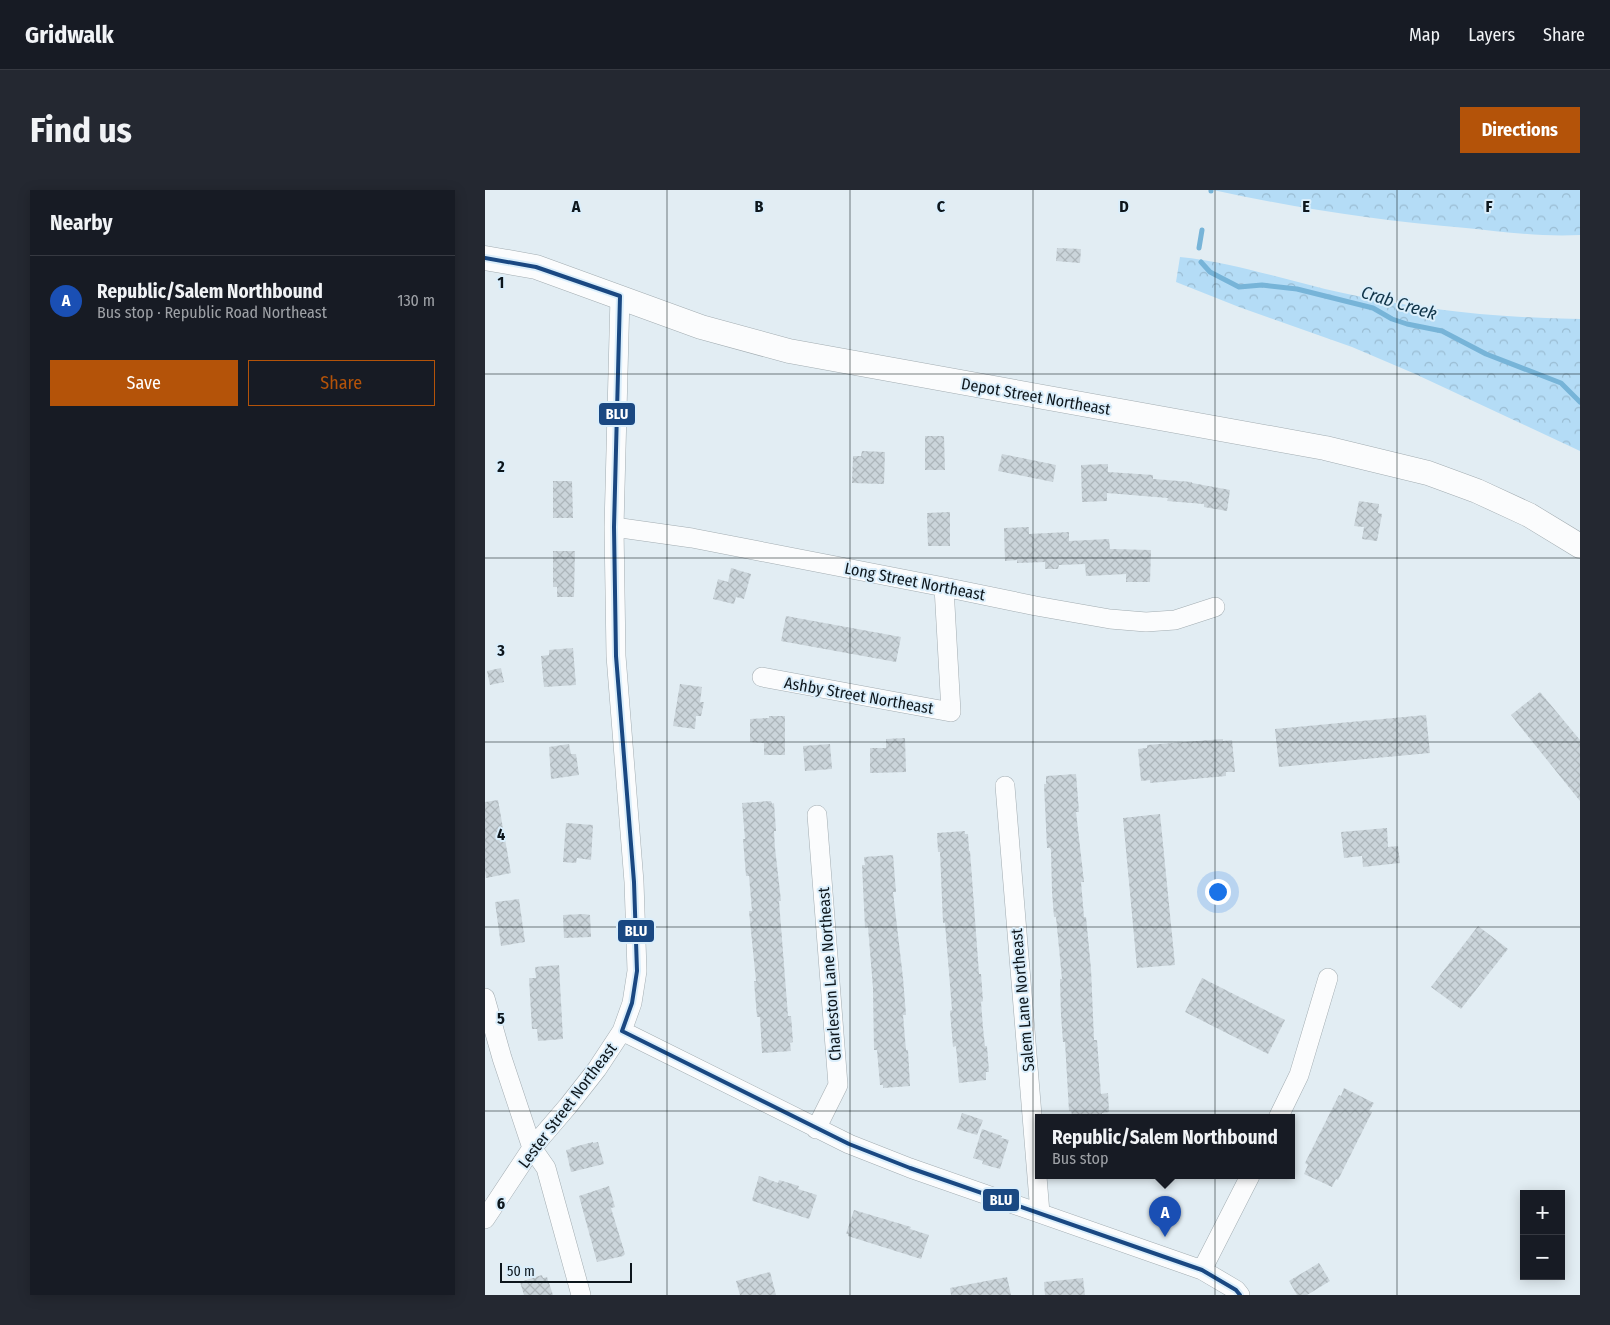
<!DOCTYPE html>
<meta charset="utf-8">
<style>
:root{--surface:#171b24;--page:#242831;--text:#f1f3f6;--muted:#9ea1a6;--line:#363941;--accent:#b45309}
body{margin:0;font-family:"Fira Sans Condensed",sans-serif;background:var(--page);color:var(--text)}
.controls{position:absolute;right:15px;bottom:15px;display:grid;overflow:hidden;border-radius:0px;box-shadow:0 2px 12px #0003}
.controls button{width:45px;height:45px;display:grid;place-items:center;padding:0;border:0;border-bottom:1px solid var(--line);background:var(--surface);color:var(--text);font:25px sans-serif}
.scale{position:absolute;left:15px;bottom:12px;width:132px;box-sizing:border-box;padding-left:5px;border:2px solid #0d161c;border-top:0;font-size:14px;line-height:18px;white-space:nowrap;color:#0d161c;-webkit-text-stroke:4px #daeefb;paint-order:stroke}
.you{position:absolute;left:732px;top:701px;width:18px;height:18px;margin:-12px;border:4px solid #fff;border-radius:50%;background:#1a73e8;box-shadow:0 0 0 8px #1a73e833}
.badge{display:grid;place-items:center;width:32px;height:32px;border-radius:50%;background:var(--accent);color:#fff;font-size:16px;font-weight:700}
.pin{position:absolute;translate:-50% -41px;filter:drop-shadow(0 1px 2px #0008)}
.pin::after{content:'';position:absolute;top:26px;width:18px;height:15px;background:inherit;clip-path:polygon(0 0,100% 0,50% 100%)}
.popup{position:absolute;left:550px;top:924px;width:260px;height:65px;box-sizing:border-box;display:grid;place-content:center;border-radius:0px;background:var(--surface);filter:drop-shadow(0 1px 4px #0005);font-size:16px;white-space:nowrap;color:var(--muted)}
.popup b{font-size:19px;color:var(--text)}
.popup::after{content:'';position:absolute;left:50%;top:100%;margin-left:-10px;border:10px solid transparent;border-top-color:var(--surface)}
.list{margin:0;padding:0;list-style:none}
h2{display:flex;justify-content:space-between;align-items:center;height:65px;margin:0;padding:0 20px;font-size:21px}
h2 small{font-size:16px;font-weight:400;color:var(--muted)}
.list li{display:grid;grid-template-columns:32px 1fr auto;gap:15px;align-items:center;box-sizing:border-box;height:90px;padding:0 20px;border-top:1px solid var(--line)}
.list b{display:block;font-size:19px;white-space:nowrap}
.list p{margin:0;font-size:16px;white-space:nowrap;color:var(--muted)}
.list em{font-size:16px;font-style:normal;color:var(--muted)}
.actions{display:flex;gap:10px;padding:15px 20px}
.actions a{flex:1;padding:11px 0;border:1px solid var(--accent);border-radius:0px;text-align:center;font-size:18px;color:var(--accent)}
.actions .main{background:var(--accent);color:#fff}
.map{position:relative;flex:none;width:1095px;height:1105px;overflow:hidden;border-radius:0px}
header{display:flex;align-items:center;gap:30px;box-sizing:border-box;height:70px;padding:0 25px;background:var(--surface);border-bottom:1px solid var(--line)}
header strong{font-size:24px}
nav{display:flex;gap:28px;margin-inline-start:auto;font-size:18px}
.intro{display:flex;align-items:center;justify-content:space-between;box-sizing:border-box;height:120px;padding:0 30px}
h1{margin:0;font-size:35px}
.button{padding:12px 22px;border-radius:0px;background:var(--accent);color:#fff;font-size:18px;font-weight:700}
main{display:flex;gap:30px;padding:0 30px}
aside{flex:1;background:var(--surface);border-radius:0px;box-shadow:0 2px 12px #0003}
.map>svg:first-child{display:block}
.forest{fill:url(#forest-crowns)}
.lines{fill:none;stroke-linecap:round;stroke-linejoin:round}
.stream{stroke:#77b4d8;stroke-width:5}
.building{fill:url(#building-cross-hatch)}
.minor-casing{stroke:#a2acb1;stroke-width:20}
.major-casing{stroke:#a2acb1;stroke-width:25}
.minor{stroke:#fbfcfd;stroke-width:19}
.major{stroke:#fbfcfd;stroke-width:24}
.bus-1-casing{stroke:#daeefb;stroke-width:8}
.bus-1{stroke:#1a4882;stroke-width:4}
.grid{fill:none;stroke:#0d161c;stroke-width:1;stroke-opacity:0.55}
.labels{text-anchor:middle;stroke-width:4;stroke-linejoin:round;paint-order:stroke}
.street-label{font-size:16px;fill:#0d161c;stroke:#daeefb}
.water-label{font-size:18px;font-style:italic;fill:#11354a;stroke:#daeefb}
.grid-label{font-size:16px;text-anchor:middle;font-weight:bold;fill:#0d161c;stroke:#daeefb;stroke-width:4;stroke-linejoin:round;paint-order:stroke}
.line-badge{stroke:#daeefb;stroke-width:2}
.badge-label{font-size:14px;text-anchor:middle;font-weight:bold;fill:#fff}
</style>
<header>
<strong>Gridwalk</strong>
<nav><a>Map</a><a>Layers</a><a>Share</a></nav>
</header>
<div class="intro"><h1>Find us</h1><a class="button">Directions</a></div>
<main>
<aside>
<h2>Nearby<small></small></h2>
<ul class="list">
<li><span class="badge" style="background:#1a4fb4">A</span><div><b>Republic/Salem Northbound</b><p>Bus stop · Republic Road Northeast</p></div><em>130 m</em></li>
</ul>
<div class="actions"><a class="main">Save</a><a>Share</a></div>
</aside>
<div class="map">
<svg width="1095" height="1105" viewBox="0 0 1095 1105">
<defs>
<pattern id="forest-crowns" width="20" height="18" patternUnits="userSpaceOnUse" patternTransform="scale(1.25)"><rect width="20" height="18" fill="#b4dcf6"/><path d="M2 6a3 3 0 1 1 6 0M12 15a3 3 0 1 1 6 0" fill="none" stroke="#9abcd2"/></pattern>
<pattern id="building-cross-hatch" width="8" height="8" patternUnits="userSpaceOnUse" patternTransform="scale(1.25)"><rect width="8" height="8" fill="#cbd5db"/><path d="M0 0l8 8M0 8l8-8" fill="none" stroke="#adb6bb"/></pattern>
</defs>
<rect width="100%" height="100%" fill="#e2edf3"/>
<path class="forest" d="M728,0H1095V45C1057,47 1018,42 981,38C896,31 811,18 728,0Z
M695,67C749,72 805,92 858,103C935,120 1016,128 1095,129V261L928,183L867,157L754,117L691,92Z"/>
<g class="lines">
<path class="stream" d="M726,1V0
M714,58L717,40
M716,72L725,82L754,97L777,95L812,99L888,118L907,129L922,134L957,141L1001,164L1076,193L1095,212"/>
</g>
<path class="building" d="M572,58L596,59L595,73L571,71Z
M440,246H459L460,280H440Z
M377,261L400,262L399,294L367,293L368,266H376Z
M517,264L571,275L568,292L513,281Z
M623,274V282L668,285V289L707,292V293L745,300L742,321L719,317V314L682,311L683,308L622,303V311L597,312L596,275Z
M68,291H87L88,328H68Z
M874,311L894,314L893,323L897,324L892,351L877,349L879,337L869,336Z
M465,322V356H443L442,323Z
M544,337V344L584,342V351L624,349L625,359L666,360L665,392H641V384L601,386L600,374L574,375L573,379H560V372L532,373V370L520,371L519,338Z
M68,361H90L89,407H72V397H68Z
M246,378L266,384L259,409L251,407L249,414L228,409L233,389L243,392Z
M301,426L416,447L411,472L296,451Z
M88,458L91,495L59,497L56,466L64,465V460Z
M16,478L19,492L5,495L2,481Z
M195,494L217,497L215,512H219L216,526H211L210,539L188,536Z
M1055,502L1095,550V611L1026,525Z
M941,525L945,563L794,577L790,539Z
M284,526H300V565H279V553L265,552V529L284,528Z
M420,548L421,582L385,583V558H401V549Z
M738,549V551L747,550L750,582H741V586L665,593V590L656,591L653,559L662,558V555Z
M84,554L86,564H91L94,585L66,589L64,557Z
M345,554L347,579L320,581L318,556Z
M591,584L594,622H591L599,692H596L599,727H601L606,779L609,850H612L616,904L623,903L624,922L617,923V928H589V924L587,925L586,921H584L580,852H578L576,825L575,789H577L571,727H569L567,702L566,660L565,658H562L559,594H561V586Z
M13,610L26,683L1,688L0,680V612Z
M286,611L287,614L289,613L291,641H289L290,658L296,711H294L303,826H306L308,852L305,853L306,861L277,863L275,827H272L269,791H271L264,721H267L264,686H261L258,649H260L257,613Z
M675,624L690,775L652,778L638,628Z
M81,633L108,635L106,670L92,668L91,673L78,672Z
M902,638L903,657L913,656L915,673L878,677L877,666L859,668L856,642Z
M480,641V644H483L484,661H485L494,784H496L498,811L496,812L498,838L500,856H502L504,882H501V890L474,893L471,856L468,857L465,821L467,820L460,733H458L455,662H453L452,643Z
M408,665L411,702H408L418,788L421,825H418L421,860H423L425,896L398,898V895H395L392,860H389L388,798L383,737L380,738L377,675H380L379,667Z
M34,709L40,752L16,756L10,712Z
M99,724L105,725L106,747L79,748L78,725Z
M993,736L1023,759L976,819L946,797Z
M74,775L78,849L53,851L52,839H47L44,788H51L50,777Z
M717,788L800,830L783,864L700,822Z
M859,898L889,913L884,921L887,922L853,990L851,989L847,997L819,984L823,975L820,973L854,905L856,906Z
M477,923L498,930L492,945L472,939Z
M497,939L517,946L516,948L524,950L515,979L497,974L498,971L488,968Z
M108,952V953L113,952L119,974L86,982L81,960L86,959L85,958Z
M274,986L293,993L294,990L314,996L313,999L332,1005L324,1029L268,1011L267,1010Z
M124,996L130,1017L126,1018L140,1064L138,1066L112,1072L94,1006Z
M369,1020L426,1037L425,1039L444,1045L436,1069L363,1046V1044H361Z
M834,1073L845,1091L822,1105H812L804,1091Z
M285,1082L291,1105H255L251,1091Z
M57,1085L58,1088L62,1087L68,1105H39L35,1092Z
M522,1087L526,1105H466L465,1098Z
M598,1088L600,1105H560L559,1092Z"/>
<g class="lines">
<g class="minor-casing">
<path id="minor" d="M129,337L207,348L459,397L551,416L625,429L661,432L690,430L730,417
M277,487L466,522L459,397
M520,596L555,1023
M0,808L17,868L47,958L61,978L96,1105
M137,841L364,954L425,978L717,1080L751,1100L755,1105
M793,928L814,885L843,788
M331,939L353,895L332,625
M0,1029L47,958L83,916L112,879L137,841L147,813L152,781L149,692L131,466L129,337L135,106
M717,1080L765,986"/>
</g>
<g class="major-casing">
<path id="major" d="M0,68L51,77L216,137L304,161L840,258L943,283L992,301L1044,325L1095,356"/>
</g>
<use href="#minor" class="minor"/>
<use href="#major" class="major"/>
<g class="bus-1-casing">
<path id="bus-1" d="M0,68L51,77L135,106L129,337L131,466L149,692L152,781L147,813L137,841L364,954L425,978L717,1080L751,1100L755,1105"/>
</g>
<use href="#bus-1" class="bus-1"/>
</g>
<path class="grid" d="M182,0V1105M365,0V1105M548,0V1105M730,0V1105M912,0V1105M0,184H1095M0,368H1095M0,552H1095M0,737H1095M0,921H1095"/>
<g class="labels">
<g class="street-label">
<text transform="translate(551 206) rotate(10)" y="6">Depot Street Northeast</text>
<text transform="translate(430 391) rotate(11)" y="6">Long Street Northeast</text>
<text transform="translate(374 505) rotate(10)" y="6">Ashby Street Northeast</text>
<text transform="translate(344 784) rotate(-94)" y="6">Charleston Lane Northeast</text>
<text transform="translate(537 810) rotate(-95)" y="6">Salem Lane Northeast</text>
<text transform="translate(82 915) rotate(-53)" y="6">Lester Street Northeast</text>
</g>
<g class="water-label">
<text transform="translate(914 113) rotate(17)" y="6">Crab Creek</text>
</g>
</g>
<g class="grid-label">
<text x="91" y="22">A</text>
<text x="274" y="22">B</text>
<text x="456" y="22">C</text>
<text x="639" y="22">D</text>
<text x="821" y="22">E</text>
<text x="1004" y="22">F</text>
<text x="16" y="98">1</text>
<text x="16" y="282">2</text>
<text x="16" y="466">3</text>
<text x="16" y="650">4</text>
<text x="16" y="834">5</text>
<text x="16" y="1019">6</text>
</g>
<g class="line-badge">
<rect x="113" y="212" width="38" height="24" rx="5" fill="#1a4882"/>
<rect x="132" y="729" width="38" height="24" rx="5" fill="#1a4882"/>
<rect x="497" y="998" width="38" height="24" rx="5" fill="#1a4882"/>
</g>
<g class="badge-label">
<text x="132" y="229">BLU</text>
<text x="151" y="746">BLU</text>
<text x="516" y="1015">BLU</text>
</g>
</svg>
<div class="controls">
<button>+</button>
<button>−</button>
</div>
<div class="scale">50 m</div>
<div class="you"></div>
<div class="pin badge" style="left:680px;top:1047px;background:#1a4fb4">A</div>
<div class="popup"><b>Republic/Salem Northbound</b>Bus stop</div>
</div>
</main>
